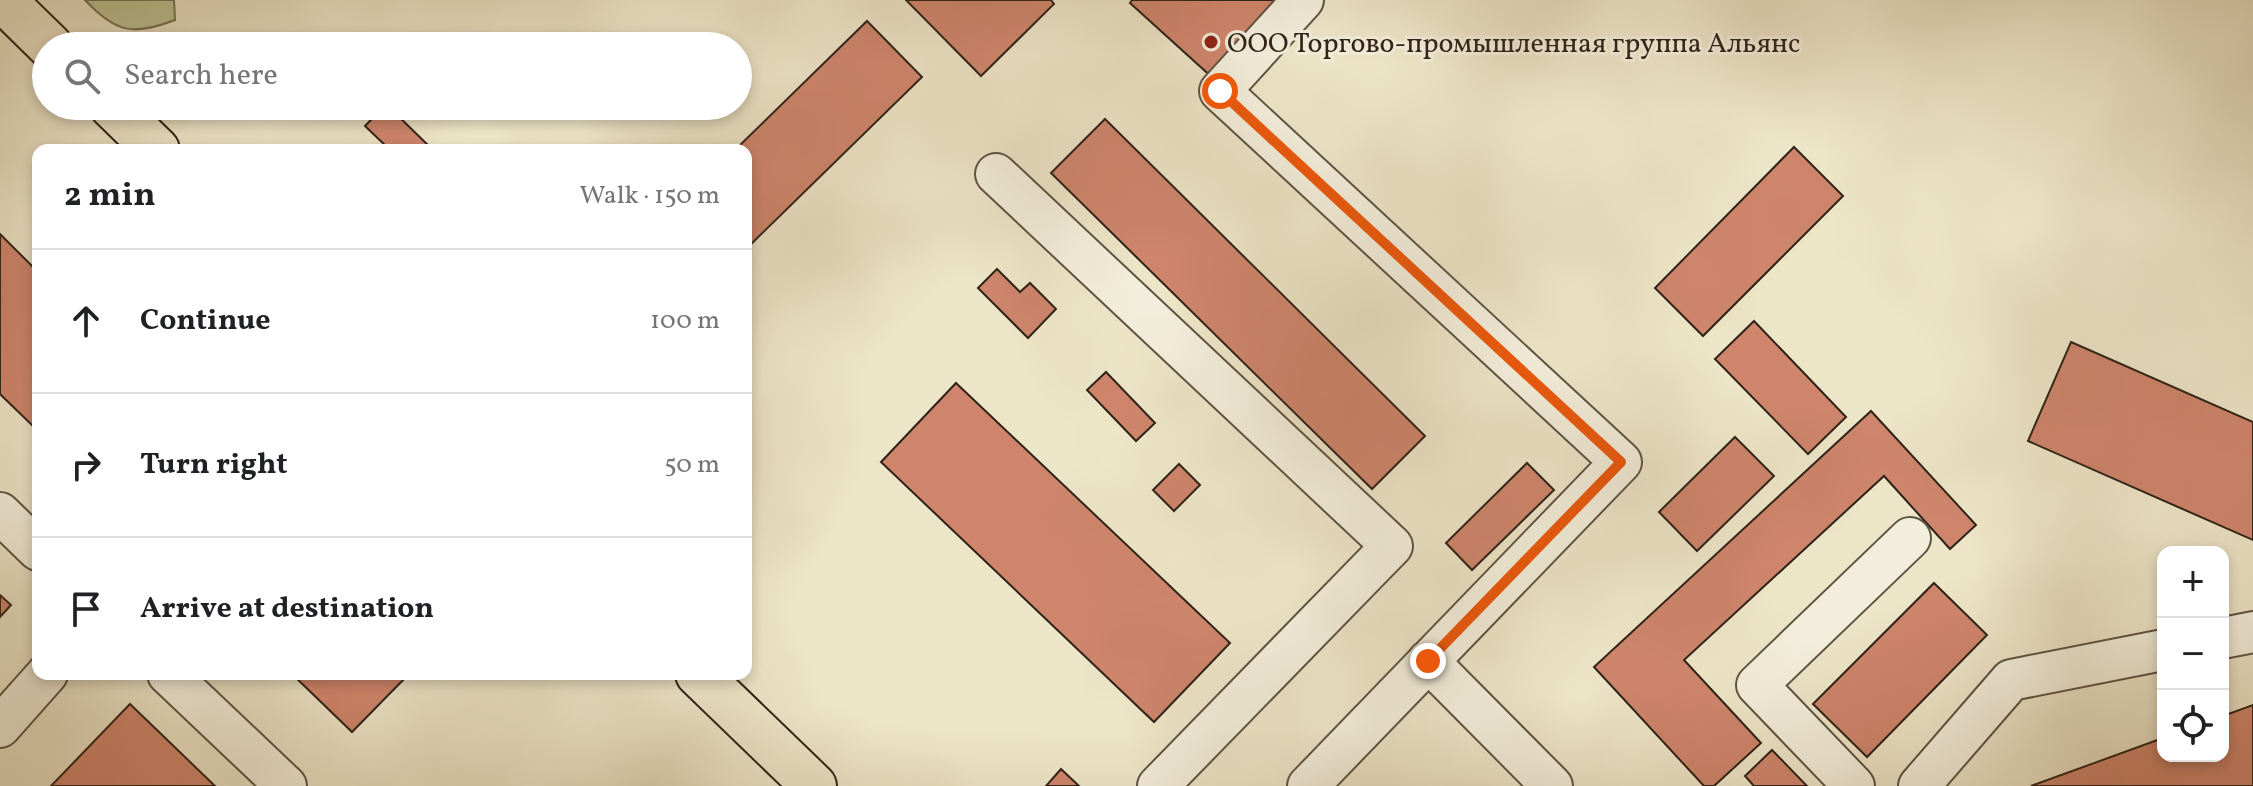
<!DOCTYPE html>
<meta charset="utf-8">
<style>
:root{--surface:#fff;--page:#f6f6f6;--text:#202124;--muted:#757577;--line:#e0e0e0}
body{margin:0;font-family:Vollkorn,serif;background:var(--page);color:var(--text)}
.controls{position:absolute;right:24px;bottom:24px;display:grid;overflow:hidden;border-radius:16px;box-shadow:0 4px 12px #0003}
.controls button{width:72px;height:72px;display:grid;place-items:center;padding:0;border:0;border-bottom:2px solid var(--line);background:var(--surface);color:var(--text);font:40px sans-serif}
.stop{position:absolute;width:24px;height:24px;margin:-18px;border:6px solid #ea580c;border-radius:50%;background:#fff}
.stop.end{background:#ea580c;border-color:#fff;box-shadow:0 2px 8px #0008}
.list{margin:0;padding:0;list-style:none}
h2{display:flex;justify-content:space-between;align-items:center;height:104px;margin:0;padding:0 32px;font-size:34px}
h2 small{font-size:26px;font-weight:400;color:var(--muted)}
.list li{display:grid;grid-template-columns:52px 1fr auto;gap:24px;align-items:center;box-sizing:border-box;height:144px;padding:0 32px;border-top:2px solid var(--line)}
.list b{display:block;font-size:30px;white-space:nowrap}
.list em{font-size:26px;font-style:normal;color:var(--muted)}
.icon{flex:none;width:44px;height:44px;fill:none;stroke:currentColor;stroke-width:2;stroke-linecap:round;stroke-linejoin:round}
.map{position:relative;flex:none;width:2253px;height:786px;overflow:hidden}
.search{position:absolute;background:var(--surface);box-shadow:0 4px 12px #0003;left:32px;top:32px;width:720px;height:88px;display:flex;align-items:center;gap:20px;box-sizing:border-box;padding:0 28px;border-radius:44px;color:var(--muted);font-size:30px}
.panel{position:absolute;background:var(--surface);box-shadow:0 4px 12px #0003;left:32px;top:144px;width:720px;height:536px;border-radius:16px}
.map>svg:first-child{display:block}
.green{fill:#bcc394;stroke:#767356;stroke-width:2}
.building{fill:#ce856c;stroke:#2f2318;stroke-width:2}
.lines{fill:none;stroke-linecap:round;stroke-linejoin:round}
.minor-casing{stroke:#5e5444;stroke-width:44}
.major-casing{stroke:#2f2318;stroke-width:48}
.minor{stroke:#f3eedb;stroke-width:40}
.major{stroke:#ede5c8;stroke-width:44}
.route{stroke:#ea580c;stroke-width:10}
.poi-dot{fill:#8f2418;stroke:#f3eedb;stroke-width:3}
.labels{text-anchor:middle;stroke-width:6;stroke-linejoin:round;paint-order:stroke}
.poi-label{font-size:28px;fill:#2f2318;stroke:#f3eedb;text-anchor:start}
</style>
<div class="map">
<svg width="2253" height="786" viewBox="0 0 2253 786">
<rect width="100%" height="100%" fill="#ede5c8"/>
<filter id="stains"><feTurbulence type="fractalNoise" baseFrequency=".0025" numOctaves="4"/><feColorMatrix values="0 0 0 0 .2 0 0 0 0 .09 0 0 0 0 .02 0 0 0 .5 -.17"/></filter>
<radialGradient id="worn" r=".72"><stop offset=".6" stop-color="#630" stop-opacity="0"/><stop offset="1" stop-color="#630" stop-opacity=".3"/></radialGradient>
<path class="green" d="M85,0H174L175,20C133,36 116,33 85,0Z"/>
<path class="building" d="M906,0H1051L1054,4L981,76Z
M1132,0H1288L1215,80L1130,3Z
M867,21L922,77L746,249V150H735Z
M384,106H388L433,150H390L365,126Z
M1105,119L1425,436L1372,489L1051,173Z
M1794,147L1843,196L1703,336L1655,288Z
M0,234L38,272V431L0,394Z
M997,269L1020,292L1030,283L1056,309L1028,338L978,288Z
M1754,321L1846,417L1808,454L1715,359Z
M2071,342L2253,422V540L2028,441Z
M1106,372L1155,423L1136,441L1087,390Z
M956,383L1230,643L1154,722L881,462Z
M1871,411L1976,525L1950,549L1884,476L1684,660L1761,743L1714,786H1704L1594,667Z
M1735,437L1774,476L1697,551L1659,512Z
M1527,463L1554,490L1472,570L1446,543Z
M1179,464L1200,485L1174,511L1153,490Z
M1934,583L1987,635L1867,757L1813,704Z
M0,595L11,605L0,617Z
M292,674H409L352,732Z
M130,704L215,786H51Z
M2253,705V786H2031L2163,738V756H2223V716Z
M1772,750L1807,786H1754L1745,776Z
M1061,769L1079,786H1046Z"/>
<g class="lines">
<g class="minor-casing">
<path id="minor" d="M1303,0L1220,91L1621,462L1308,786
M996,174L1392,546L1158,786
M0,513L38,550
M2223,638L2253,632
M1428,661L1552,786
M168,674L286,786
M0,727L47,674
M1854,786L1757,685L1910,538
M1919,786L2011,680L2163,650"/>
</g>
<g class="major-casing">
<path id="major" d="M3,0L50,46
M112,106L157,150
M698,674L814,786"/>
</g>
<use href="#minor" class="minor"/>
<use href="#major" class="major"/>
</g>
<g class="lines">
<path class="route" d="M1220,91L1621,462L1428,661"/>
</g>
<circle class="poi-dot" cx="1211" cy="42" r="8"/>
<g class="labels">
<g class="poi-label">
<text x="1227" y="52">ООО Торгово-промышленная группа Альянс</text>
</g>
</g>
<rect width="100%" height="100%" filter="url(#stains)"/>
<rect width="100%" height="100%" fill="url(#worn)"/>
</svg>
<div class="controls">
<button>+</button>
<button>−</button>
<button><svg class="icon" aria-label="locate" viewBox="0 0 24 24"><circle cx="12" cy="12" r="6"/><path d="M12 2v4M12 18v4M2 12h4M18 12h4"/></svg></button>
</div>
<div class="stop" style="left:1220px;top:91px"></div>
<div class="stop end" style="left:1428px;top:661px"></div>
<div class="search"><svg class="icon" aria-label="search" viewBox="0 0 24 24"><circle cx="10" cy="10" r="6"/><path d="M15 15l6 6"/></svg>Search here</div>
<section class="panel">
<h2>2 min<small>Walk · 150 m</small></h2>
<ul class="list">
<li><svg class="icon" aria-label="ahead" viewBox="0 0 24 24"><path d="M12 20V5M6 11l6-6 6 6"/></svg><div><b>Continue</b></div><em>100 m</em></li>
<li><svg class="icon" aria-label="right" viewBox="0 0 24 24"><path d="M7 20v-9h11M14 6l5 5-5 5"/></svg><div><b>Turn right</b></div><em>50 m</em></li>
<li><svg class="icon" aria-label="arrive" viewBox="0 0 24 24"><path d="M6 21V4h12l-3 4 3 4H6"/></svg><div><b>Arrive at destination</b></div></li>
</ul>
</section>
</div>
